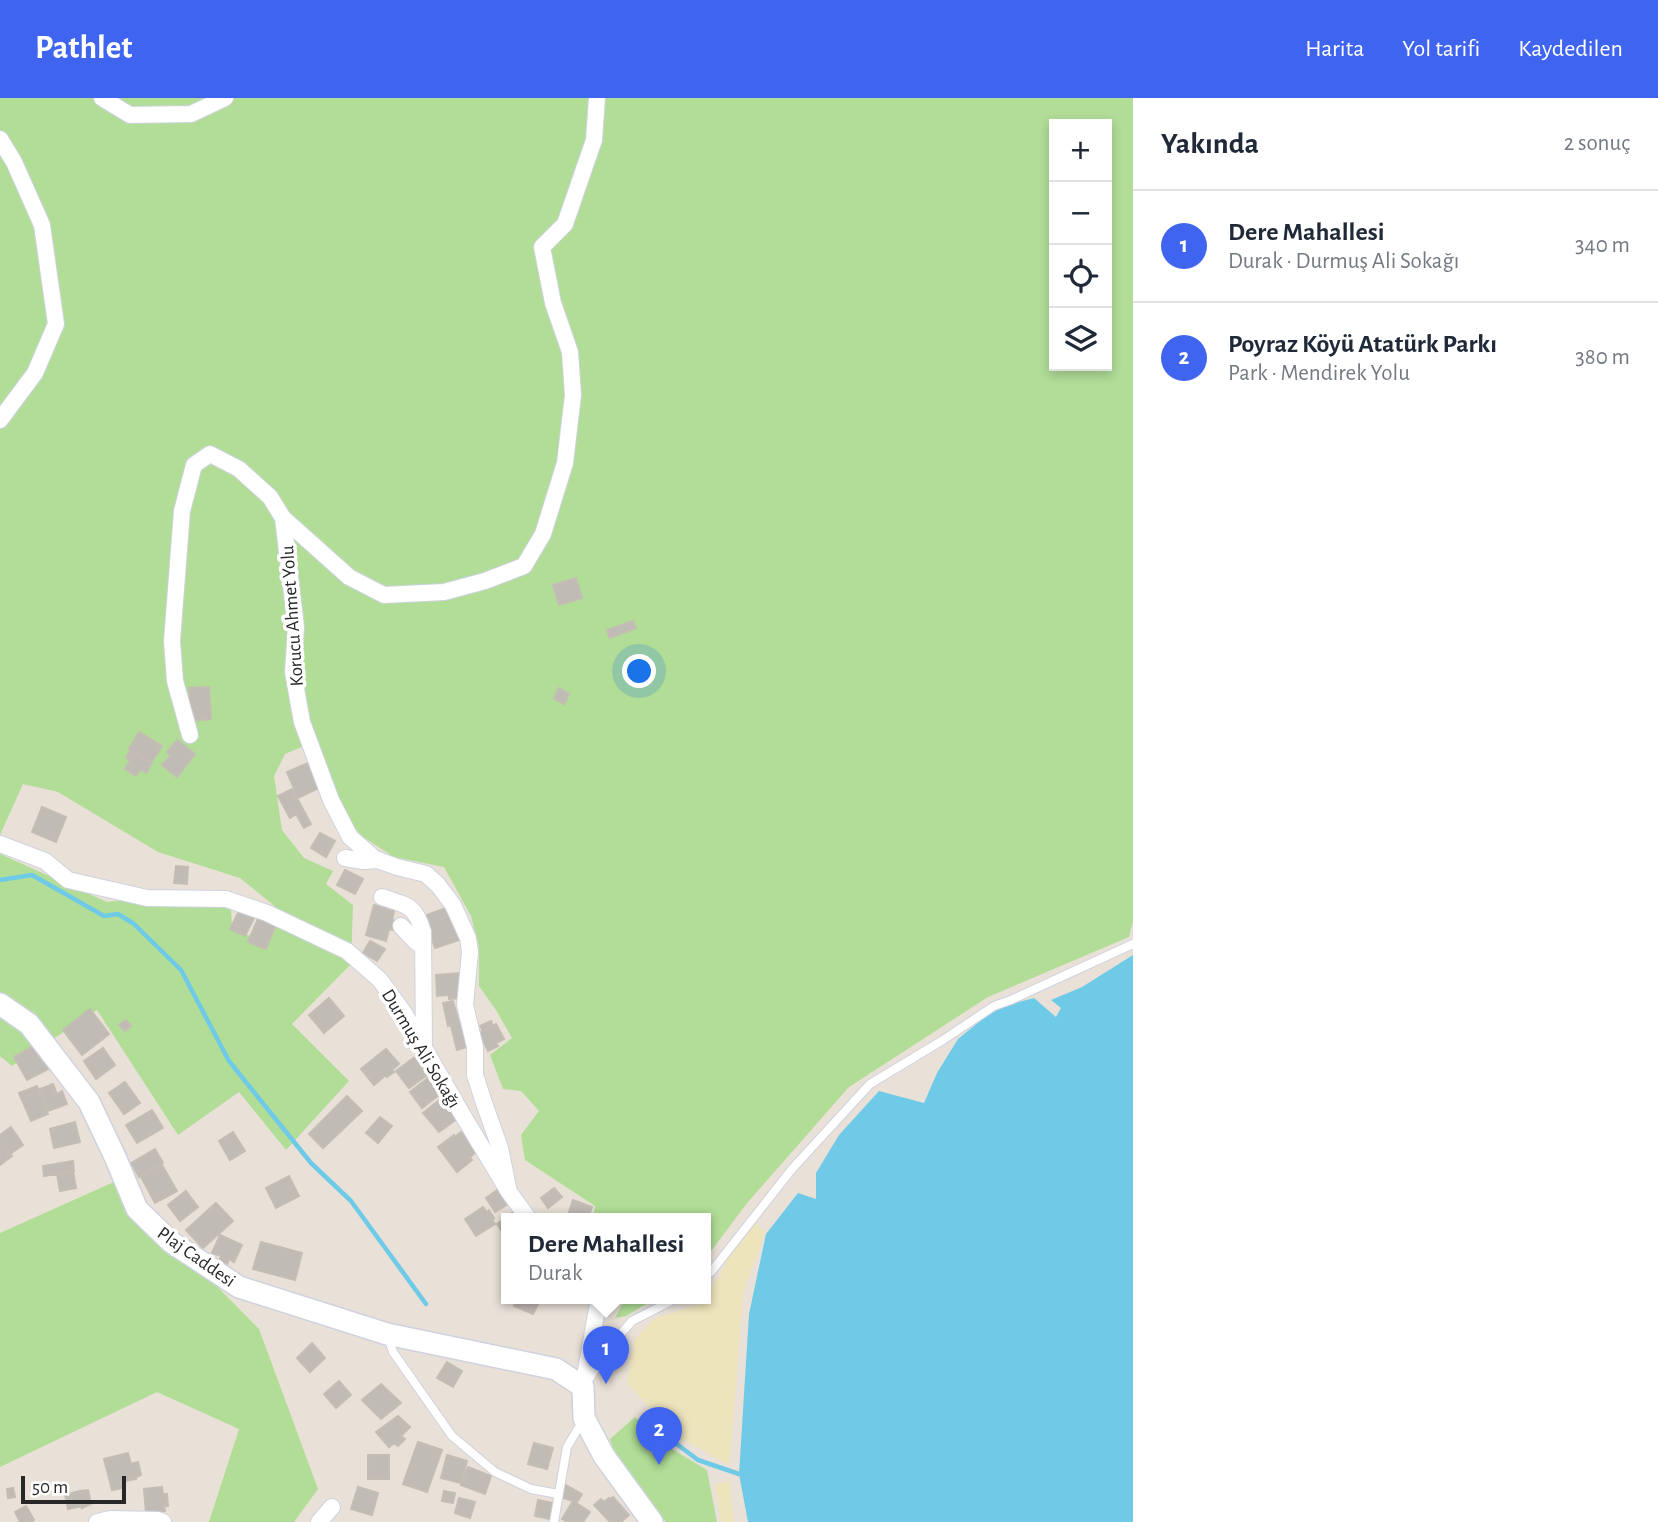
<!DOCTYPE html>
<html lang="tr">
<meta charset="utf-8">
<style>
:root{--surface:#fff;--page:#f2f2f3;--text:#1f2937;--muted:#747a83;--line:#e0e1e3;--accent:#3f64f0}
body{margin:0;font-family:"Alegreya Sans",sans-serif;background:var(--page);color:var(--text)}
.controls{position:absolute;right:21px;top:21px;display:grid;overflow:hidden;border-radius:0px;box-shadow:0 4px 10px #0003}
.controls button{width:63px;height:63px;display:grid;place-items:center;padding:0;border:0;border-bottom:2px solid var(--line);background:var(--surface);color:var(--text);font:35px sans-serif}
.scale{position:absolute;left:21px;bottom:18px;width:105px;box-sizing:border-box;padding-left:7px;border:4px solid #272727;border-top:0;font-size:19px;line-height:24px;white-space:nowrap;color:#272727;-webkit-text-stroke:5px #fff;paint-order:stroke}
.you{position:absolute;left:640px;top:574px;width:24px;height:24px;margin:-18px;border:5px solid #fff;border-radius:50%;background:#1a73e8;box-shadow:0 0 0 10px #1a73e833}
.badge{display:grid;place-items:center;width:46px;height:46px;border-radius:50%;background:var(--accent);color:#fff;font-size:23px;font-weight:700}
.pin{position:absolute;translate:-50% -58px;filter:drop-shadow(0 2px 4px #0008)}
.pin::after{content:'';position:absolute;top:37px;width:24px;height:21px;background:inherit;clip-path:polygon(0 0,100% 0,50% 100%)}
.popup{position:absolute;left:501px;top:1115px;width:210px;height:91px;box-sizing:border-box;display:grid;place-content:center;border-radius:0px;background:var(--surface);filter:drop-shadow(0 2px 5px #0005);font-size:23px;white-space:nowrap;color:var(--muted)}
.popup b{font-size:26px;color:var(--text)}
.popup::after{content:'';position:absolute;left:50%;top:100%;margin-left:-14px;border:14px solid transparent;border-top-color:var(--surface)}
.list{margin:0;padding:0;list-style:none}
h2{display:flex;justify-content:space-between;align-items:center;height:91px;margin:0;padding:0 28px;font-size:30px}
h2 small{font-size:23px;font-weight:400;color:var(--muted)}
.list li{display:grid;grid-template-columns:46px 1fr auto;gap:21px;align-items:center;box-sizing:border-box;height:112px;padding:0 28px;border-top:2px solid var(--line)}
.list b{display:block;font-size:26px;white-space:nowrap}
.list p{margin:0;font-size:23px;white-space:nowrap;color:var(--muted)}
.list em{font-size:23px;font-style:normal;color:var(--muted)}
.icon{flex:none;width:38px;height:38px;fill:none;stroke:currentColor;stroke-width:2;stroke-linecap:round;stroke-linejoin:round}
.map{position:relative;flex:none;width:1133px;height:1424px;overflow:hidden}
header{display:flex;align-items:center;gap:42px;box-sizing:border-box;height:98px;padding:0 35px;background:var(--accent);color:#fff}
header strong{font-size:33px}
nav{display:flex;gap:38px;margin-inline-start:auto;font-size:24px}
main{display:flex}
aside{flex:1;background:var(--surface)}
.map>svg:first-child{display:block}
.green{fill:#b1dd97;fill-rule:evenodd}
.sand{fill:#ede4bc}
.water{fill:#6fcae7}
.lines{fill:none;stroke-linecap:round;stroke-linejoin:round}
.stream{stroke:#6fcae7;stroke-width:4.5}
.building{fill:#c1bbb5;stroke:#c4bdb3;stroke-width:2}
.lane-casing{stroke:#ced2df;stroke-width:10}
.street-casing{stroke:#ced2df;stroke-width:18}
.secondary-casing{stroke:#ced2df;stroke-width:24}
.lane{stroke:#fff;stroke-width:8}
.street{stroke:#fff;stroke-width:16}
.secondary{stroke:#fff;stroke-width:21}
.labels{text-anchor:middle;stroke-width:7;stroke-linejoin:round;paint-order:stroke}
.street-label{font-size:19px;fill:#272727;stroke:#fff}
</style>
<header>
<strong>Pathlet</strong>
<nav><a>Harita</a><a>Yol tarifi</a><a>Kaydedilen</a></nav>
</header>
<main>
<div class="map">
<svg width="1133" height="1424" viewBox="0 0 1133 1424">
<rect width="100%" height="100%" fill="#e9e1d8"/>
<path class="green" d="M0,0H1133V823L1129,839L988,899L849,989L747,1105L706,1160V1120H593L595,1108L525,1062L521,1037L539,1013L521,993L503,991L490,957L512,940L496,912L479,888V849L471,818L444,769L394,759L363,739L345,720L316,643L285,656L274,678L282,732L304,760L333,773L326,786L353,807L351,866L292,926L349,983L286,1052L239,994L178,1037L97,912L12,968L0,958V756L107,804L140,800L231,809L232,830L269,846L282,814L240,780L158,754L58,694L23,686L0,737ZM1054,26H1107V268H1054Z
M114,1084L259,1231L318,1391L294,1424H209L239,1331L157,1294L0,1369V1135Z
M626,1200H656L626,1218L615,1220Z
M635,1319L667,1348L707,1372L717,1424H666L616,1362L610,1341Z"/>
<path class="sand" d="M755,1124L765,1135L743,1195L732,1340L729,1367L677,1338L627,1285L634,1243L654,1221L696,1207L702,1200H706V1195L719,1179L732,1151Z
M729,1383L734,1424H721L715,1386Z"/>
<path class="water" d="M1133,857V1424H748L739,1376L749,1216L766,1136L798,1095L816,1101V1075L839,1037L879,993L924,1005L937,975L958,941L996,910L1034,900L1056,919L1061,910L1051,902L1082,889Z"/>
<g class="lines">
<path class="stream" d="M0,782L32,777L104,818L118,816L134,826L181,872L229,963L311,1065L351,1103L426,1206
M670,1341L698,1362L739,1376"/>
</g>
<path class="building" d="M576,480L582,500L559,507L553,487Z
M633,523L636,530L610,540L607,532Z
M209,589L211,621L191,623L189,590Z
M559,590L569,596L564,606L554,600Z
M139,634L162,648L151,665L129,651Z
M177,642L195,656L177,679L162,667L171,657L167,654Z
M130,653L151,666L146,675L140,671L136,678L125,671L130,662L126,659Z
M308,665L319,690L298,700L287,674Z
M292,691L311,726L304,730L296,716L290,720L278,698Z
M42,709L66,719L56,744L32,734Z
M320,735L335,743L326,759L311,750Z
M176,768L188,769L187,786L174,785Z
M345,772L363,781L355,796L337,787Z
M374,807L394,813L392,822L396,823L393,832L389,831L386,843L366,837Z
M451,808L462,841L435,850L424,818Z
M239,813L254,820L245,838L230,831Z
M260,816L277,824L266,851L248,844Z
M370,843L385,851L377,863L363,855Z
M460,875L461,900L449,901V897L437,898L436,877Z
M329,900L344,918L324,935L309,917Z
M453,903L459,925L448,928L443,905Z
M90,911L109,936L82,957L63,932Z
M126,922L131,928L125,933L119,927Z
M491,923L493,928L483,933L480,928Z
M466,924L473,947L457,952L451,928Z
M496,926L504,941L496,945L498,948L488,953L479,935Z
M37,946L50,970L27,982L14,959Z
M103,950L115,967L96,981L84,963Z
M386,951L399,966L392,972L394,974L387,979L386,977L374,987L361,971Z
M422,954L434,972L409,990L396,973Z
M432,977L444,993L422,1010L410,994Z
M125,984L140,1005L124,1016L109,995Z
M53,986L57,996L62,993L67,1006L48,1013L40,991Z
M37,988L48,1016L31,1023L19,995Z
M347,998L362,1013L323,1050L309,1036Z
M442,1000L458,1020L439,1034L423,1015Z
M152,1012L163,1030L137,1045L126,1027Z
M380,1019L392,1028L378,1045L366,1035Z
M75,1024L80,1044L54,1050L50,1031Z
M11,1029L23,1047L10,1056L12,1058L0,1067V1037Z
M468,1032L477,1045L472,1049L476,1054L470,1059L472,1062L457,1074L438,1049L454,1037L455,1039L461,1034L462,1036Z
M233,1034L245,1053L230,1062L219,1043Z
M155,1051L163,1065L139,1079L131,1065Z
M73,1063L74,1073L44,1078L43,1068Z
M162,1067L177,1093L155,1105L141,1079Z
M73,1073L76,1090L60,1093L57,1076Z
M289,1078L299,1098L276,1110L266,1090Z
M500,1090L510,1105L495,1114L486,1100Z
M554,1090L562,1099L548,1110L541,1100Z
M186,1093L198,1109L180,1123L168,1107Z
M573,1102L592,1109L588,1120H573L569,1114Z
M216,1105L233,1123L203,1150L186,1132Z
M483,1109L487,1114L489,1112L494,1120L492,1122L495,1126L476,1138L465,1121Z
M515,1113L519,1120H506V1139L497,1126Z
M220,1137L242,1147L234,1164L229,1161L227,1167L219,1163L221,1158L212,1155Z
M261,1144L302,1155L295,1182L253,1171Z
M517,1200H525L538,1206L533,1216L514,1208Z
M312,1245L325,1260L310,1274L297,1260Z
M447,1264L462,1273L453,1289L437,1280Z
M339,1283L351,1297L336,1310L324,1296Z
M381,1286L401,1305L381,1321L362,1302Z
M398,1318L410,1329L401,1338L405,1341L398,1348L394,1345L389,1349L376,1334Z
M418,1344L442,1352L427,1394L403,1386Z
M534,1345L553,1350L547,1371L528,1366Z
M128,1355L131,1366L138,1364L141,1377L136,1379V1381L121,1384L123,1390L112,1392L104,1361Z
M368,1357H389V1381H368Z
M447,1357L467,1363L461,1385L441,1380Z
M468,1369L491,1378L485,1396L461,1387Z
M564,1386L582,1396L577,1404L563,1400Z
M162,1389L163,1396H167L168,1408H164L165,1413L146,1415L144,1391Z
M358,1389L378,1395L372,1417L351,1411Z
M13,1390L15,1399L8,1400L7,1391Z
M88,1392L91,1406L82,1410L79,1393Z
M79,1393L82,1408L68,1411L65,1397Z
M444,1393L455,1395L453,1405L442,1403Z
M613,1399L629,1417L621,1424H610L594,1407L601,1401L604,1404L609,1400L611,1401Z
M459,1400L475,1404L470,1420L455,1415Z
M538,1402L553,1405L550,1421L535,1418Z
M573,1403L590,1414L583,1424H568L562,1421Z
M26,1408L34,1422L31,1424H20L15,1414Z"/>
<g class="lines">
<g class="lane-casing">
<path id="lane" d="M706,1178L711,1174L792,1071L870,986L943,942L994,908L1011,902L1133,846
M388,1239L393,1254L452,1338L495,1374L531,1391L558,1396
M589,1281L611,1247L632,1223L677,1200
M554,1424L567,1349L582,1324"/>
</g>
<g class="street-casing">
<path id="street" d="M102,0L130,17L191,16L225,0
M0,41L14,64L42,127L56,226L35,275L0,322
M190,637L175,583L172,543L182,413L194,367L210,356L239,371L270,399L283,420
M0,746L45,763L68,782L147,800L226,801L267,815L347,853L380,882L404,915L465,1021L509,1094L528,1120
M345,760L363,763L379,762
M382,799C407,808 415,806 423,834L424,948
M401,828L416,844L423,848
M509,1094L500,1050L484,1005L475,977V949L465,907L470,854L468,840L453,807L438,787L426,776L397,769L375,761L350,739L331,702L302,624L293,574L296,529L283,420L349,479L384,497L444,494L485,483L524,468L543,436L565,365L573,297L570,254L553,205L542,149L565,126L594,42L597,0
M583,1289L599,1200
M97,1424L110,1421L158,1422L163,1424
M319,1424L332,1409"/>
</g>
<g class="secondary-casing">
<path id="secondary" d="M0,906L29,926L89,1004L116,1061L137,1111L171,1144L239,1189L387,1236L556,1271L583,1289L584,1320L604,1358L652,1424"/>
</g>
<use href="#lane" class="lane"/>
<use href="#street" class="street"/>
<use href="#secondary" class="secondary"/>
</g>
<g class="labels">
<g class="street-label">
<text transform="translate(291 518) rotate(-94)" y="7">Korucu Ahmet Yolu</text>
<text transform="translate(422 950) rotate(59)" y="7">Durmuş Ali Sokağı</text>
<text transform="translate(197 1158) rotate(35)" y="7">Plaj Caddesi</text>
</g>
</g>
</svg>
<div class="controls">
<button>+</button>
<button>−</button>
<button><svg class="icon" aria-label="locate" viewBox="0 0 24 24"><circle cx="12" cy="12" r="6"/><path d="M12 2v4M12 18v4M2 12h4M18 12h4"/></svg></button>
<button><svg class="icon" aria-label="layers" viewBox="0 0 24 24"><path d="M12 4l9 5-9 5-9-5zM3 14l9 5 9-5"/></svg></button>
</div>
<div class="scale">50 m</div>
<div class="you"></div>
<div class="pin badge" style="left:606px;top:1286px">1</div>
<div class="popup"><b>Dere Mahallesi</b>Durak</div>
<div class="pin badge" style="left:659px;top:1367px">2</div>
</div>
<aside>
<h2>Yakında<small>2 sonuç</small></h2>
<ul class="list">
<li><span class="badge">1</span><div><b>Dere Mahallesi</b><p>Durak · Durmuş Ali Sokağı</p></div><em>340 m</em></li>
<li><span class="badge">2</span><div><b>Poyraz Köyü Atatürk Parkı</b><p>Park · Mendirek Yolu</p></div><em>380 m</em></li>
</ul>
</aside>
</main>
